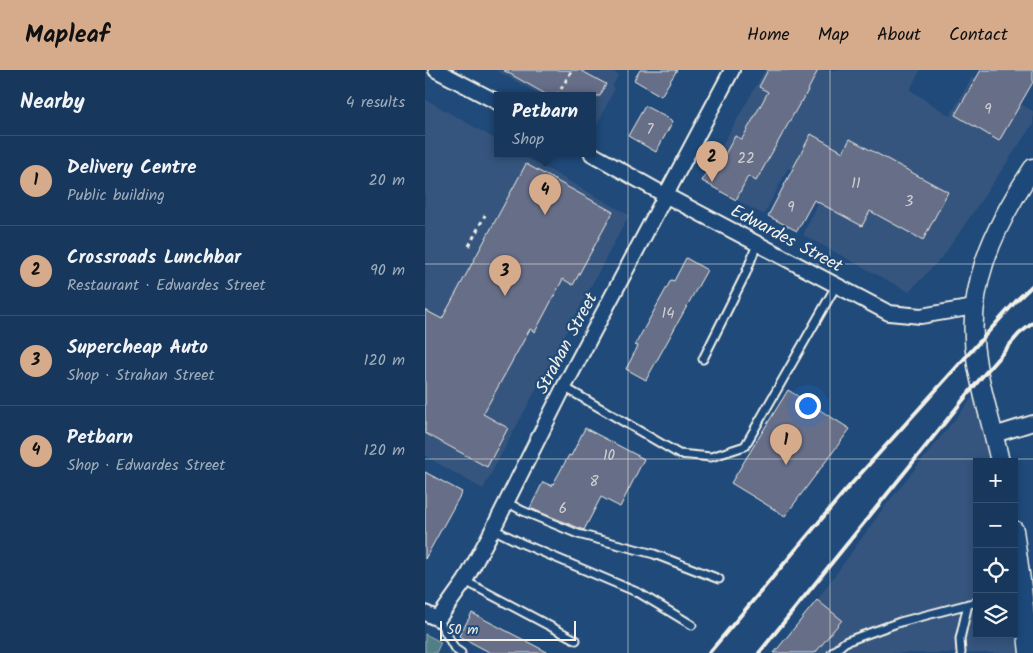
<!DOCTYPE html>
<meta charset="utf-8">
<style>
:root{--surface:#17385c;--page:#244365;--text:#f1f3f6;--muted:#9eacbb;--line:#365272;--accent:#d6ab8b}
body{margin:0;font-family:Kalam,sans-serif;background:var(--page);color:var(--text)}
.controls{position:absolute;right:15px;bottom:15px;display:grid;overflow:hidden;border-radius:0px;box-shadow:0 2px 8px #0003}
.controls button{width:45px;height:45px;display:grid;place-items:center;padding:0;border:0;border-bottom:1px solid var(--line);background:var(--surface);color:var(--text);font:25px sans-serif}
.scale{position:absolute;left:15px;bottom:12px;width:136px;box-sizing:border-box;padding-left:5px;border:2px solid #f4f1e8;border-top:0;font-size:14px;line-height:18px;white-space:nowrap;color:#f4f1e8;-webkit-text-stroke:4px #1f4a7a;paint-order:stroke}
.you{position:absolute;left:382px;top:335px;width:18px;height:18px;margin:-12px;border:4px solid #fff;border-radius:50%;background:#1a73e8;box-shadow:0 0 0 8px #1a73e833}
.badge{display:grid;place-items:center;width:32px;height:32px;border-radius:50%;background:var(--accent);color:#111;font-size:16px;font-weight:700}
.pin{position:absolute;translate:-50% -41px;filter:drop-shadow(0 1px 2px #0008)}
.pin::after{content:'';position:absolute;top:26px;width:18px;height:15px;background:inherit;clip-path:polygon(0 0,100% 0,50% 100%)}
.popup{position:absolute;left:69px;top:22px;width:102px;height:65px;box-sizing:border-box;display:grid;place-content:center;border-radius:0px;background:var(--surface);filter:drop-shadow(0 1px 4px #0005);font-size:16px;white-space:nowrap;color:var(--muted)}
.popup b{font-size:19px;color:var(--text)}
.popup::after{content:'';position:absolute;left:50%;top:100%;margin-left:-10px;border:10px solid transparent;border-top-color:var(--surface)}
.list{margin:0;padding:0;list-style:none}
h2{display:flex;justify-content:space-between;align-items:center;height:65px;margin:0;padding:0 20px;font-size:21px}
h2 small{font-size:16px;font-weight:400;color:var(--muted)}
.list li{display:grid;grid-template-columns:32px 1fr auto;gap:15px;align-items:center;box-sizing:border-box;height:90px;padding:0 20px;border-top:1px solid var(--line)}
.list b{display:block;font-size:19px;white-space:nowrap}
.list p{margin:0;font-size:16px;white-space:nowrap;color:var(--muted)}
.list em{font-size:16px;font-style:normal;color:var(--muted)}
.icon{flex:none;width:28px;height:28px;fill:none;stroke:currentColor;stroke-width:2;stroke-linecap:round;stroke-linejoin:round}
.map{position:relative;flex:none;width:608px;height:583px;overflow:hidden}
header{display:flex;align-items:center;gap:30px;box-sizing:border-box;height:70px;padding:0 25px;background:var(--accent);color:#111}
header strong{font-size:24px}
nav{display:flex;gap:28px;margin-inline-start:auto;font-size:18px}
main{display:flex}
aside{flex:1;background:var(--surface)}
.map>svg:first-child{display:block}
.built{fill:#34557e}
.green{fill:#517e87;stroke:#a2b8b8}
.building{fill:#666e88;stroke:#f4f1e8}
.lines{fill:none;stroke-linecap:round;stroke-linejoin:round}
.service-casing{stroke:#f4f1e8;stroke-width:11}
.minor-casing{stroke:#f4f1e8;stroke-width:18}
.tertiary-casing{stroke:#f4f1e8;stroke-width:21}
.path{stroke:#f4f1e8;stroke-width:3;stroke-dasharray:4 4;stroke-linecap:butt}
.service{stroke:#1f4a7a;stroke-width:7}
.minor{stroke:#1f4a7a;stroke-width:14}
.tertiary{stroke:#1f4a7a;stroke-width:18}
.rail{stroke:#f4f1e8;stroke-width:4}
.grid{fill:none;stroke:#f4f1e8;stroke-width:1;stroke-opacity:0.55}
.labels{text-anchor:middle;stroke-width:4.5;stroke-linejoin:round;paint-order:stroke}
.number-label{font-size:15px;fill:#d0d0d0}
.street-label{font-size:18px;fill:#f4f1e8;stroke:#1f4a7a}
</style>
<header>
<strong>Mapleaf</strong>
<nav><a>Home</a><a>Map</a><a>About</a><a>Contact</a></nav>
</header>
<main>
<aside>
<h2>Nearby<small>4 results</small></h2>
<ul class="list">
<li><span class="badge">1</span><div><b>Delivery Centre</b><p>Public building</p></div><em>20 m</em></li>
<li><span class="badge">2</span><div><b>Crossroads Lunchbar</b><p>Restaurant · Edwardes Street</p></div><em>90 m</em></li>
<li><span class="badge">3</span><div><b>Supercheap Auto</b><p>Shop · Strahan Street</p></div><em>120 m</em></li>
<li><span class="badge">4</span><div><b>Petbarn</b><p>Shop · Edwardes Street</p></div><em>120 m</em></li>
</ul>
</aside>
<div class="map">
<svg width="608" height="583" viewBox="0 0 608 583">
<rect width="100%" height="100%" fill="#1f4a7a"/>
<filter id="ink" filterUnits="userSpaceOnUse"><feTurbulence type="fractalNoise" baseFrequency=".02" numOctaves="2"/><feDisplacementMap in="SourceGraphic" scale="10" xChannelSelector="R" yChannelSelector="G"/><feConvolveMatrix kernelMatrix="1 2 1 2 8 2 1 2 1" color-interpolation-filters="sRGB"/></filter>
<g filter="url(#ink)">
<path class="built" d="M70,0H185L194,5L188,15L189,20L172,55L168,53V26H118Z
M340,0H495L485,20L525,46L547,7L608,41V54L519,185L484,222L378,165L401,117L363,98L339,145L277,111Z
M0,29L72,70V84H96L204,145L58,419L0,386Z
M557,316L575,392H552V564H589V460L604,583H349L392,530L460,436Z"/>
<path class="green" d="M0,564L16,572L11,583H0Z"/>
<path class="building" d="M78,0H155L181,14L175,26H124Z
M215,0H252L236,26L209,10Z
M343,0H393L377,32L376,31L331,111L323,106L311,130L277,111L286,93L293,97L310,66L317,69L343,22L334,17Z
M556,0H608V12L574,71L530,45Z
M220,36L248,51L231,82L203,66Z
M386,64L418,82L425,69L523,122L498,170L445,141L437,156L389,130L372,161L343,146Z
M101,94L188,142L148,215L138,209L110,262L105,259L58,344L83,358L62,397L0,363V240L17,249Z
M261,188L282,200L221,310L201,299L213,276L210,275L246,210L249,211Z
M363,320L425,359L360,446L306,413Z
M160,358L219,389L195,437L176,427L159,460L105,438L118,412L127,416L144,385L146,386Z
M0,402L37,422L0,489Z
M392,530L417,550L390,583H349Z
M47,543L124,583H66L34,566Z"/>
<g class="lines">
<g class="service-casing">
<path id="service" d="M278,289L321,203L332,174
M139,317L254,384L286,387L320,376L411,216
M81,432L98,441L153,464L229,484L294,509
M68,459L96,473L214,523L267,555
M40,511L151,570
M13,549L30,579L36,583
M407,583L420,572L436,566L475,552L552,532
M536,583L535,569L543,534"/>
</g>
<g class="minor-casing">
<path id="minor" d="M11,0L72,32
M167,84L240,125L464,243L496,246L549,237
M569,365L608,353
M0,543L13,549L40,511L68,459L139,317L307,0"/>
</g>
<g class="tertiary-casing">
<path id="tertiary" d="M575,392C568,359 558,328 552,295C538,221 568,158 608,98
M589,460L597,518L604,583"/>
</g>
<path class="path" d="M132,26L147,0
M44,176L60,145"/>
<use href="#service" class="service"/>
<use href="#minor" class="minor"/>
<use href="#tertiary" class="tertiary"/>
<path class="rail" d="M284,583L420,421L593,229L608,215
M334,583L555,309L594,264L608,253"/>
</g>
</g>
<path class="grid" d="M203,0V583M405,0V583M0,194H608M0,389H608"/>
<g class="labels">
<g class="number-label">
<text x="563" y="44">9</text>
<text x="225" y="64">7</text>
<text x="321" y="93">22</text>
<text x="431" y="118">11</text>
<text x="484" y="136">3</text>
<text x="366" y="142">9</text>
<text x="243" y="248">14</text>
<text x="184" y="390">10</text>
<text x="169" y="416">8</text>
<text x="138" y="443">6</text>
</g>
<g class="street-label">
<text transform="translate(362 168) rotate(28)" y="6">Edwardes Street</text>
<text transform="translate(141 273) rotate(-62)" y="6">Strahan Street</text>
</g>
</g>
</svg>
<div class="controls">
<button>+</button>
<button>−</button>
<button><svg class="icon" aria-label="locate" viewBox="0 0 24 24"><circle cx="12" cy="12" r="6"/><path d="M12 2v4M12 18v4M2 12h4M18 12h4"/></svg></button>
<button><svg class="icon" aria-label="layers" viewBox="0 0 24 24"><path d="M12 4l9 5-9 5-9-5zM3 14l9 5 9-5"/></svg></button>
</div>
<div class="scale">50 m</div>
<div class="you"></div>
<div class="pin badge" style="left:361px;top:395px">1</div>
<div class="pin badge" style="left:287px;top:112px">2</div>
<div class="pin badge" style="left:80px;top:226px">3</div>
<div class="pin badge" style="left:120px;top:145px">4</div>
<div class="popup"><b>Petbarn</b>Shop</div>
</div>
</main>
